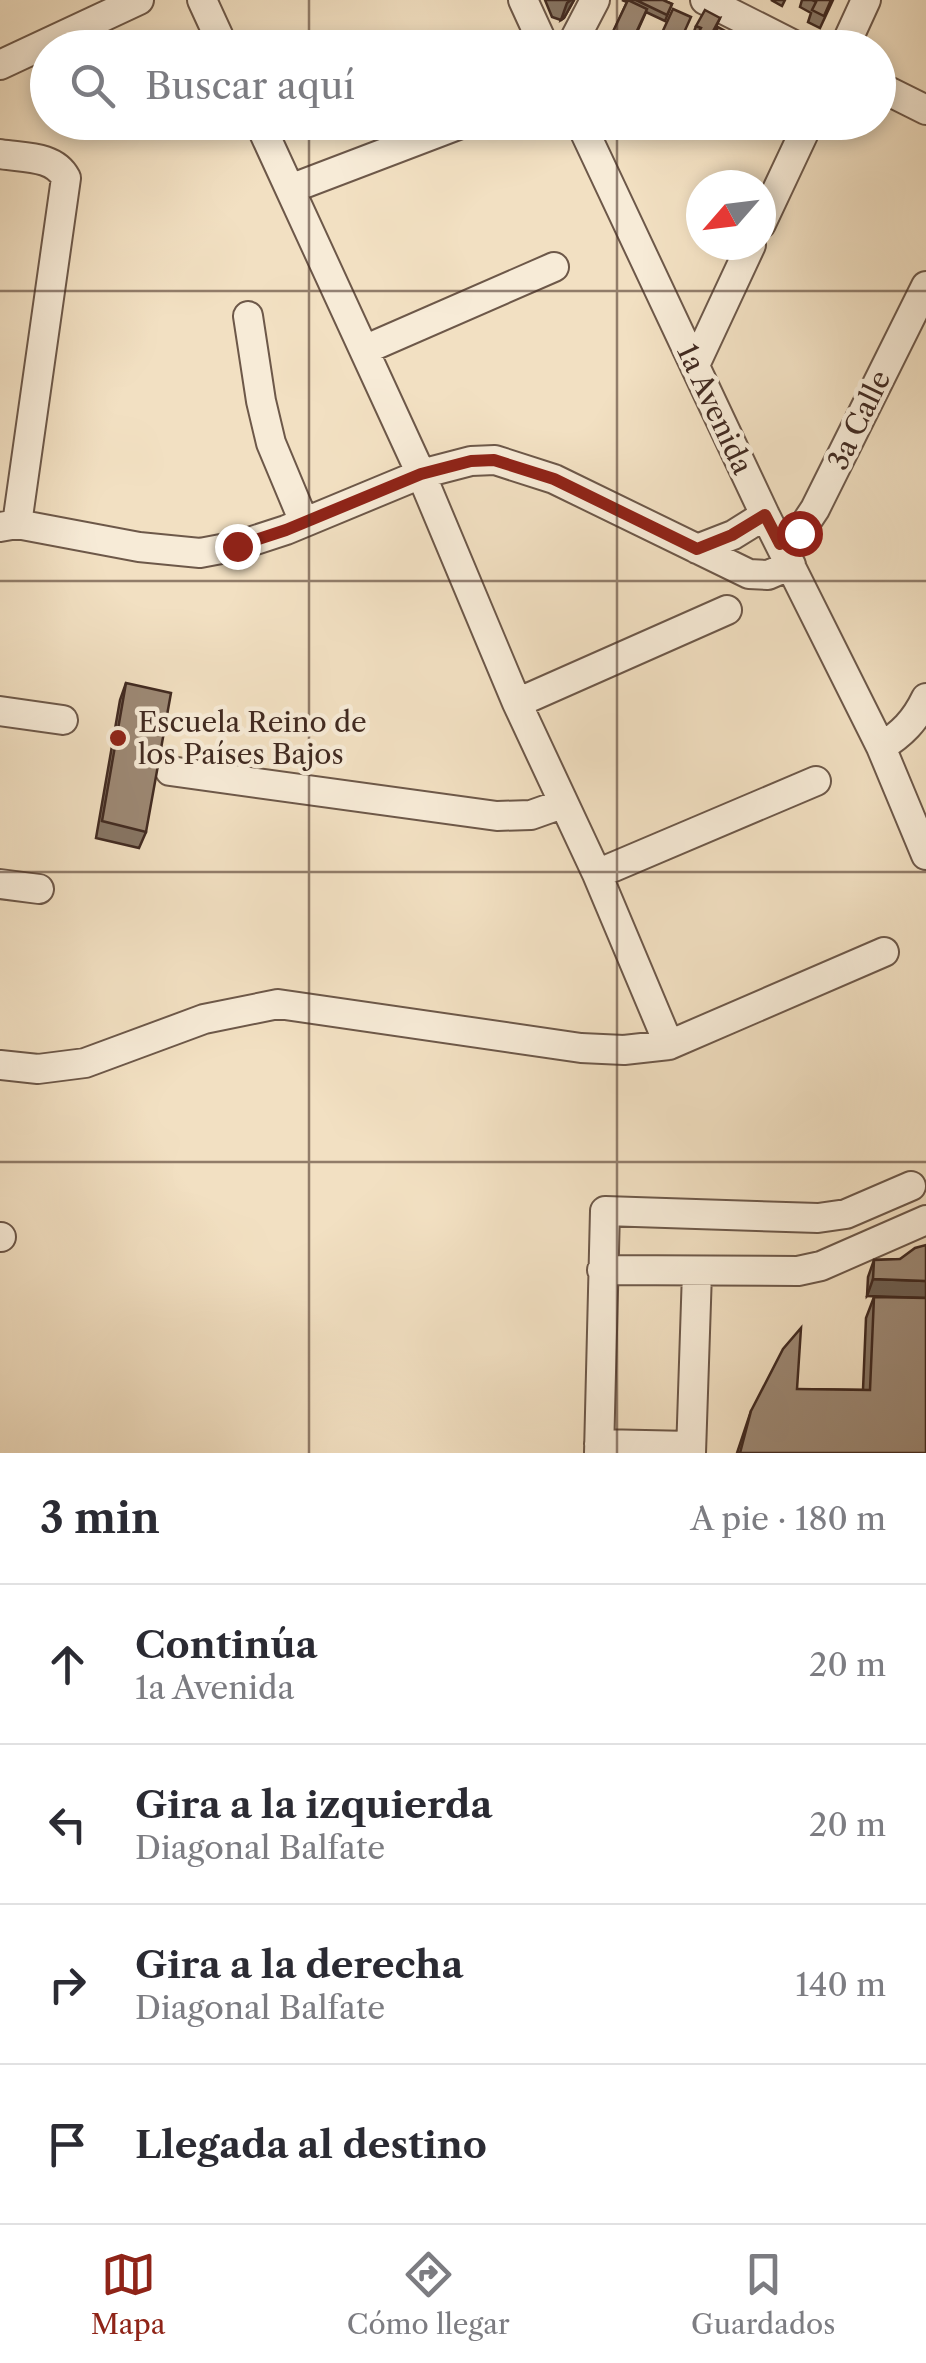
<!DOCTYPE html>
<html lang="es">
<meta charset="utf-8">
<style>
:root{--surface:#fff;--page:#f2f2f3;--text:#2b2b33;--muted:#7c7c81;--line:#e1e1e2;--accent:#8f2418}
body{margin:0;font-family:"Libre Caslon Text",serif;background:var(--page);color:var(--text)}
.compass{position:absolute;left:686px;top:170px;width:90px;height:90px;border-radius:50%;background:var(--surface);box-shadow:0 5px 15px #0003;rotate:242deg}
.stop{position:absolute;width:30px;height:30px;margin:-22px;border:8px solid #8f2418;border-radius:50%;background:#fff}
.stop.end{background:#8f2418;border-color:#fff;box-shadow:0 2px 10px #0008}
.list{margin:0;padding:0;list-style:none}
h2{display:flex;justify-content:space-between;align-items:center;height:130px;margin:0;padding:0 40px;font-size:42px}
h2 small{font-size:32px;font-weight:400;color:var(--muted)}
.list li{display:grid;grid-template-columns:65px 1fr auto;gap:30px;align-items:center;box-sizing:border-box;height:160px;padding:0 40px;border-top:2px solid var(--line)}
.list b{display:block;font-size:38px;white-space:nowrap}
.list p{margin:0;font-size:32px;white-space:nowrap;color:var(--muted)}
.list em{font-size:32px;font-style:normal;color:var(--muted)}
.icon{flex:none;width:55px;height:55px;fill:none;stroke:currentColor;stroke-width:2;stroke-linecap:round;stroke-linejoin:round}
.map{position:relative;flex:none;width:926px;height:1453px;overflow:hidden}
.search{position:absolute;background:var(--surface);box-shadow:0 5px 15px #0003;left:30px;right:30px;top:30px;height:110px;display:flex;align-items:center;gap:25px;box-sizing:border-box;padding:0 35px;border-radius:55px;color:var(--muted);font-size:38px}
.sheet{height:770px;background:var(--surface)}
nav{display:flex;justify-content:space-around;align-items:center;box-sizing:border-box;height:140px;border-top:2px solid var(--line);background:var(--surface);font-size:28px;color:var(--muted)}
nav a{display:grid;justify-items:center;gap:5px}
nav .on{color:var(--accent)}
.map>svg:first-child{display:block}
.lines{fill:none;stroke-linecap:round;stroke-linejoin:round}
.minor-casing{stroke:#6d5849;stroke-width:32}
.minor{stroke:#f7ebd7;stroke-width:28}
.wall{fill:#877665;stroke:#412a21;stroke-width:2.5}
.shaded-wall{fill:#6e6052;stroke:#412a21;stroke-width:2.5}
.building{fill:#9d8975;stroke:#412a21;stroke-width:2.5}
.route{stroke:#8f2418;stroke-width:12}
.grid{fill:none;stroke:#412a21;stroke-width:2.5;stroke-opacity:0.55}
.poi-dot{fill:#8f2418;stroke:#f7ebd7;stroke-width:4}
.labels{text-anchor:middle;stroke-width:9;stroke-linejoin:round;paint-order:stroke}
.street-label{font-size:28px;fill:#412a21;stroke:#f7ebd7}
.poi-label{font-size:28px;fill:#412a21;stroke:#f7ebd7;text-anchor:start}
</style>
<div class="map">
<svg width="926" height="1453" viewBox="0 0 926 1453">
<rect width="100%" height="100%" fill="#f2e0c2"/>
<filter id="stains"><feTurbulence type="fractalNoise" baseFrequency=".002" numOctaves="4"/><feColorMatrix values="0 0 0 0 .2 0 0 0 0 .09 0 0 0 0 .02 0 0 0 .5 -.17"/></filter>
<radialGradient id="worn" r=".72"><stop offset=".6" stop-color="#630" stop-opacity="0"/><stop offset="1" stop-color="#630" stop-opacity=".3"/></radialGradient>
<g class="lines">
<g class="minor-casing">
<path id="minor" d="M202,0L224,48
M523,0L545,48
M705,0L800,48
M570,48L595,0
M844,48L866,0
M0,65L139,0
M878,86L926,110
M259,122L421,474L517,703L597,874L669,1045
M580,122L765,515L881,747L926,855
M0,154C23,158 54,155 66,178L17,524
M290,189L466,122
M761,224L809,122
M248,316L261,401L271,443L304,522
M364,350L554,267
M695,365L751,245
M0,527L17,524L139,547L200,553L237,546L286,530L421,474L471,461L495,460L554,479L749,574L768,575L791,565
M780,544L799,533L815,509L926,286
M697,549L733,535L765,515
M517,703L727,610
M0,711L63,720
M881,747C902,734 915,721 926,698
M170,771L497,816L531,815L562,804
M597,874L816,781
M0,884L39,889
M0,1065L38,1069L85,1063L204,1019L278,1004L581,1048L624,1050L669,1045L884,952
M0,1237H1
M602,1270L798,1271L821,1266L926,1220
M599,1444L691,1446
M599,1453L605,1211L818,1218L846,1214L911,1186
M691,1453L697,1272"/>
</g>
<use href="#minor" class="minor"/>
</g>
<path class="wall" d="M545,0H574L564,18L561,20L552,17Z
M622,0H663L672,4L665,21L646,12L630,48H606L627,2Z
M771,0H785L782,6Z
M802,0H833L820,28L808,22L811,13L800,7Z
M720,18L707,47L704,45L702,48H690L695,39L692,37L696,26Z
M126,683L146,832L139,848L96,838L120,700Z
M900,1259L867,1296L868,1277L874,1260Z
M874,1297L926,1453H737L751,1411L797,1389L863,1390L866,1318Z"/>
<path class="shaded-wall" d="M571,0H574L564,18L561,20L567,3Z
M873,1279L926,1281V1298L867,1296Z"/>
<path class="building" d="M628,0L647,9L629,48H625L609,40Z
M636,0H663L672,4L667,15Z
M812,0H831L824,16L812,10L816,2Z
M673,9L691,17L677,48H655Z
M705,10L720,18L711,35L708,34L701,48H690L701,28L696,26Z
M718,27L727,32L722,42L732,48H707Z
M126,683L171,693L146,832L102,821Z
M926,1245V1281L873,1279L874,1260L900,1259L915,1248Z
M874,1297L926,1298V1453H740L751,1411L783,1349L801,1328L797,1389L870,1390Z"/>
<g class="lines">
<path class="route" d="M237,546L286,530L421,474L471,461L494,460L554,479L697,549L732,535L765,515L780,544L799,533"/>
</g>
<path class="grid" d="M309,0V48M617,0V48M309,122V1453M617,122V1453M0,291H926M0,581H926M0,872H926M0,1162H926"/>
<circle class="poi-dot" cx="118" cy="738" r="10"/>
<g class="labels">
<g class="street-label">
<text transform="translate(715 409) rotate(65)" y="10">1a Avenida</text>
<text transform="translate(859 420) rotate(-64)" y="10">3a Calle</text>
</g>
<g class="poi-label">
<text x="138" y="732">Escuela Reino de<tspan x="138" dy="32">los Países Bajos</tspan></text>
</g>
</g>
<rect width="100%" height="100%" filter="url(#stains)"/>
<rect width="100%" height="100%" fill="url(#worn)"/>
</svg>
<svg class="compass" viewBox="-18 -18 36 36"><path d="M0-13l5 13h-10z" fill="#e53935"/><path d="M0 13l5-13h-10z" fill="#7c7c81"/></svg>
<div class="stop" style="left:799px;top:533px"></div>
<div class="stop end" style="left:237px;top:546px"></div>
<div class="search"><svg class="icon" aria-label="search" viewBox="0 0 24 24"><circle cx="10" cy="10" r="6"/><path d="M15 15l6 6"/></svg>Buscar aquí</div>
</div>
<section class="sheet">
<h2>3 min<small>A pie · 180 m</small></h2>
<ul class="list">
<li><svg class="icon" aria-label="ahead" viewBox="0 0 24 24"><path d="M12 20V5M6 11l6-6 6 6"/></svg><div><b>Continúa</b><p>1a Avenida</p></div><em>20 m</em></li>
<li><svg class="icon" aria-label="left" viewBox="0 0 24 24"><path d="M17 20v-9H6M10 6l-5 5 5 5"/></svg><div><b>Gira a la izquierda</b><p>Diagonal Balfate</p></div><em>20 m</em></li>
<li><svg class="icon" aria-label="right" viewBox="0 0 24 24"><path d="M7 20v-9h11M14 6l5 5-5 5"/></svg><div><b>Gira a la derecha</b><p>Diagonal Balfate</p></div><em>140 m</em></li>
<li><svg class="icon" aria-label="arrive" viewBox="0 0 24 24"><path d="M6 21V4h12l-3 4 3 4H6"/></svg><div><b>Llegada al destino</b></div></li>
</ul>
</section>
<nav>
<a class="on"><svg class="icon" aria-label="map" viewBox="0 0 24 24"><path d="M3 6l6-2 6 2 6-2v14l-6 2-6-2-6 2zM9 4v14M15 6v14"/></svg>Mapa</a>
<a><svg class="icon" aria-label="directions" viewBox="0 0 24 24"><path d="M12 3l9 9-9 9-9-9zM9 14v-3h6M13 9l2 2-2 2"/></svg>Cómo llegar</a>
<a><svg class="icon" aria-label="saved" viewBox="0 0 24 24"><path d="M7 4h10v16l-5-4-5 4z"/></svg>Guardados</a>
</nav>
